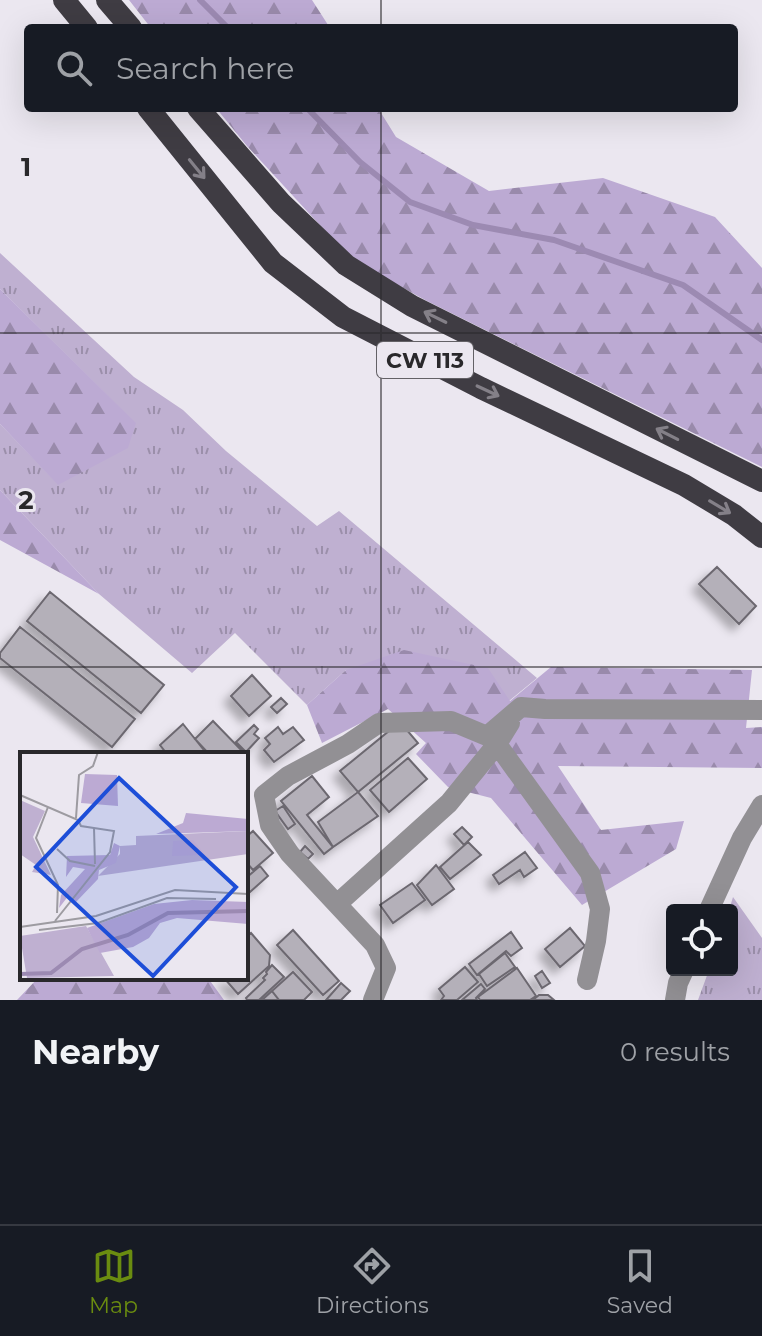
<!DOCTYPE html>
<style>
:root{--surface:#171b24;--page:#242831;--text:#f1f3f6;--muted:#9ea1a6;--line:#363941;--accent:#6a8c10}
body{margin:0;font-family:Montserrat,sans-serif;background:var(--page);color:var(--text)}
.controls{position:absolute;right:24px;bottom:24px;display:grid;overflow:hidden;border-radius:8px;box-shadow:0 8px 32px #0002}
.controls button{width:72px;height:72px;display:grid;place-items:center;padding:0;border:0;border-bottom:2px solid var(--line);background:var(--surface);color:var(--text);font:40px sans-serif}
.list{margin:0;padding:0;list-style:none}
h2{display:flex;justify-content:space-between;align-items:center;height:104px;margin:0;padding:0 32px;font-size:34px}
h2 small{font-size:26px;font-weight:400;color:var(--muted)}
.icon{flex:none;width:44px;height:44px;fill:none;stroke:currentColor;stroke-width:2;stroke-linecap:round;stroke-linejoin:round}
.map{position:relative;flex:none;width:762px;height:1000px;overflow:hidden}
.search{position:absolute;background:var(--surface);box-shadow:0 8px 32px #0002;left:24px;right:24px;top:24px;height:88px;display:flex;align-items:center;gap:20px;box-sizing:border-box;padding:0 28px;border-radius:8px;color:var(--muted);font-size:30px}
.sheet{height:224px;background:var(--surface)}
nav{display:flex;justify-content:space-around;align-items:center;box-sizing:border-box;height:112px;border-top:2px solid var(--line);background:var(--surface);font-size:22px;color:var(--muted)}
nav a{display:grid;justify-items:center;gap:4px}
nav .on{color:var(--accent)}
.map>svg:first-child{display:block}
.grass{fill:url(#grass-tufts)}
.forest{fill:url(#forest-firs)}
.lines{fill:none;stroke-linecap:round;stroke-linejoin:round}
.stream{stroke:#9c8ab2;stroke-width:6}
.building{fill:#b4b0b9;stroke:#6c6870;stroke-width:2;filter:url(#shadow)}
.minor{stroke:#929094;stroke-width:20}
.trunk{stroke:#3f3c43;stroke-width:22}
.oneway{stroke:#848088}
.grid{fill:none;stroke:#29282b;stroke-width:2;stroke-opacity:0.55}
.labels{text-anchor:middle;stroke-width:6;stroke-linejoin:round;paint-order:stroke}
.shield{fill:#ebe7f0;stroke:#636166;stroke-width:2}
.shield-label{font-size:22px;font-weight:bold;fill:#29282b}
.inset-river{fill:none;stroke:#9c8ab2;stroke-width:4}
.inset-road{fill:none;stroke:#9d9ba1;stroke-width:2}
.view{fill:#1d4ed8;fill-opacity:0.15;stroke:#1d4ed8;stroke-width:4}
.inset-edge{fill:none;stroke:#29282b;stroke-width:4}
.grid-label{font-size:26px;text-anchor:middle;font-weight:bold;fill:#29282b;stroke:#ebe7f0;stroke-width:6;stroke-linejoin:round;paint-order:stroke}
</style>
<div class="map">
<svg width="762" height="1000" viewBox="0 0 762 1000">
<defs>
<pattern id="grass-tufts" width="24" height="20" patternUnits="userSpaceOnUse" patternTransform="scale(2)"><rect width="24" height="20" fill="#bfb0d1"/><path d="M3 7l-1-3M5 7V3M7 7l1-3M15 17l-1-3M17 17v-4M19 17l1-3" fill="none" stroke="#9b8faa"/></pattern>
<pattern id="forest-firs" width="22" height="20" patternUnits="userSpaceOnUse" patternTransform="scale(2)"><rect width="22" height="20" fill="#bcaad3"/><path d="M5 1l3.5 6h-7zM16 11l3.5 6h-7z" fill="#998aab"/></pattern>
<filter id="shadow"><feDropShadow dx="-7" dy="7" stdDeviation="4" flood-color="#0004"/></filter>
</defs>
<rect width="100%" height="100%" fill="#ebe7f0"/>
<path class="grass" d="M0,253L134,377L183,410L226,451L317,526L339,511L537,678L509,701L346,670L307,705L235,633L192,673L99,594L0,490V424L58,484L135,423L0,289Z
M733,897L762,938V1000H698L709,970H732V910H729Z"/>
<path class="forest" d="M129,0H312L330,28H151Z
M216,108H378L396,137L489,191L603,178L715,217L762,268V467L427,301L352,260L247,146Z
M0,289L136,423L128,448L58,485L0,424Z
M0,490L99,594L0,540Z
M404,650L488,668L510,701L551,667L752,670L746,728L762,727V768L558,766L601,830L684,821L676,849L582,905L491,798L448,787L416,754L426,743L388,709L322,743L307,705L346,670Z
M38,978H208L224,1000H17Z"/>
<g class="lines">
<path class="stream" d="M200,0L228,28
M307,108L360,162L410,202L473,225L554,240L683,285L762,340"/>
</g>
<path class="building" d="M717,567L756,606L739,624L699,584Z
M50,592L164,685L141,713L27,621Z
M20,627L135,719L112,747L0,658V653Z
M252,675L271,696L249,716L231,696Z
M281,698L287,704L277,713L271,707Z
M213,721L245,754H209L195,739Z
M400,722L418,743L358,792L340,771Z
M183,724L207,754H167L160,745Z
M254,725L258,729L254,734L259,738L246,752L236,742Z
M278,727L283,734L293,727L304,740L274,762L264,750L270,744L265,738Z
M408,758L427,779L389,812L370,790Z
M312,776L329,797L307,815L333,847L324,854L281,801Z
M358,792L378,816L333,847L318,822Z
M283,806L295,824L288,829L275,811Z
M462,827L472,837L464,845L454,834Z
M253,831L273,853L253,870L246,862V837Z
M468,842L481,855L450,879L440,867Z
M305,846L313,854L308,859L300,852Z
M525,852L537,868L524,877L520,870L499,884L493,875Z
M436,865L454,889L432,905L417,885Z
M260,866L268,876L250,892L246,887V878Z
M412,883L425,900L393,923L380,905Z
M570,928L585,946L560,967L545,949Z
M293,930L339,981L323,995L277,945Z
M511,932L522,948L511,956L506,951L477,975L469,964Z
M251,933L270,955L269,966L238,994L224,978H246V937Z
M505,953L515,967L487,986L479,974Z
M272,965L284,977L259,1000H247L246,998L265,980L263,978L267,974L266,972Z
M465,967L478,982L457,1000H441L444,996L439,989Z
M517,968L536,996L530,1000H480L478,997Z
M542,971L550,983L542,988L535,976Z
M293,972L312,992L304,1000H279L272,991Z
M341,983L350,991L341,1000H326Z
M481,984L485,989L476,998L477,1000H462Z
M272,991L279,1000H262Z
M539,995H548L554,1000H533Z"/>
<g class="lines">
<path class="minor" d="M510,723L497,744L590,873L600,909L596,941L587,980
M337,904L449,803L497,744
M709,910L742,838L762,805
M373,1000L386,968L375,945L290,854L270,825L264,795L288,776L348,744L379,723L451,721L487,736L521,707L545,709L762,710
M675,1000L678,983L684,970"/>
<path class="trunk" d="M64,0L87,28
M107,0L131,28
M148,108L273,263L343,317L481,388L684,485L734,515L762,537
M198,108L281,203L346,265L412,306L762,481"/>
</g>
<defs><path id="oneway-shaft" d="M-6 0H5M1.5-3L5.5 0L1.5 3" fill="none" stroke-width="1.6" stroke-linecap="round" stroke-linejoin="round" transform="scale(2)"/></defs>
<g class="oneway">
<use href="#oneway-shaft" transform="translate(197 169) rotate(51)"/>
<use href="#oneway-shaft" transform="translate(435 317) rotate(-154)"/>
<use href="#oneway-shaft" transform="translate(488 391) rotate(25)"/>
<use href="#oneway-shaft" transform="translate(667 434) rotate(-153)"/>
<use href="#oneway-shaft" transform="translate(720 507) rotate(31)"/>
</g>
<path class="grid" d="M381,0V28M381,108V1000M0,333H762M0,667H762"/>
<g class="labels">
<rect class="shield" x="377" y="342" width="96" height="36" rx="6"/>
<g class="shield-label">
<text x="425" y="368">CW 113</text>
</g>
</g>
<g transform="translate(20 752)">
<rect width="228" height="228" fill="#ebe7f0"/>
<path d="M0,48L25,59L13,85L31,123L12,120L16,113L0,102ZM228,79V102L78,124L100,102V94L116,93V84ZM66,174L94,224L7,226L0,184Z" fill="#bfb0d1"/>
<path d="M65,22L97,23L98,54L61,51ZM166,61L228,67V79L136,82L163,71ZM173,88L185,103L152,104L153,89ZM94,91L100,94L96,111L79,118L78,127L56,150L49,143L39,156L41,143L65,117L53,115L46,125L47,104L90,103ZM172,148L228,150V172L157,166L140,171L129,186L113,195L80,201L67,176L134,152Z" fill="#bcaad3"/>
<path class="inset-river" d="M0,222L31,221L62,197L108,183L148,161L228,159"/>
<path class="inset-road" d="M0,43L58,68L61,74L94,79L90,100L35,169M28,55L16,86L38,133L37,161M56,66L59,23L73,14L78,0M74,76L75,112M37,97L50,109L75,114M0,175L76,164L155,138L228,142M19,178L78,171L147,146L196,147"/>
<path class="view" d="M99,26L216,135L133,224L16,115Z"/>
<rect width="228" height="228" class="inset-edge"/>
</g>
<g class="grid-label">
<text x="26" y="176">1</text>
<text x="26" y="509">2</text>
</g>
</svg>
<div class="controls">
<button><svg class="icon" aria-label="locate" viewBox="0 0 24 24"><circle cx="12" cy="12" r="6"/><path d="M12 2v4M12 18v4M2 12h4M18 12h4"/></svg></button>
</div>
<div class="search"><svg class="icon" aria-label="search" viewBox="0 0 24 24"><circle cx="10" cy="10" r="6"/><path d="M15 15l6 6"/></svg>Search here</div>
</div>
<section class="sheet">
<h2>Nearby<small>0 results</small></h2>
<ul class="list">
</ul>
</section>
<nav>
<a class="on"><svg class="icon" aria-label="map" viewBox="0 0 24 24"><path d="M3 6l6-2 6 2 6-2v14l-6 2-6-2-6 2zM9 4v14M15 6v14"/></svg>Map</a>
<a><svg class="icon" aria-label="directions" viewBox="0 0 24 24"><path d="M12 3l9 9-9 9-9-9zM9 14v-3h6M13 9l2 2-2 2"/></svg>Directions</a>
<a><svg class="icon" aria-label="saved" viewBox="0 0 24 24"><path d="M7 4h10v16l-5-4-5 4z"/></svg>Saved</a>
</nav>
